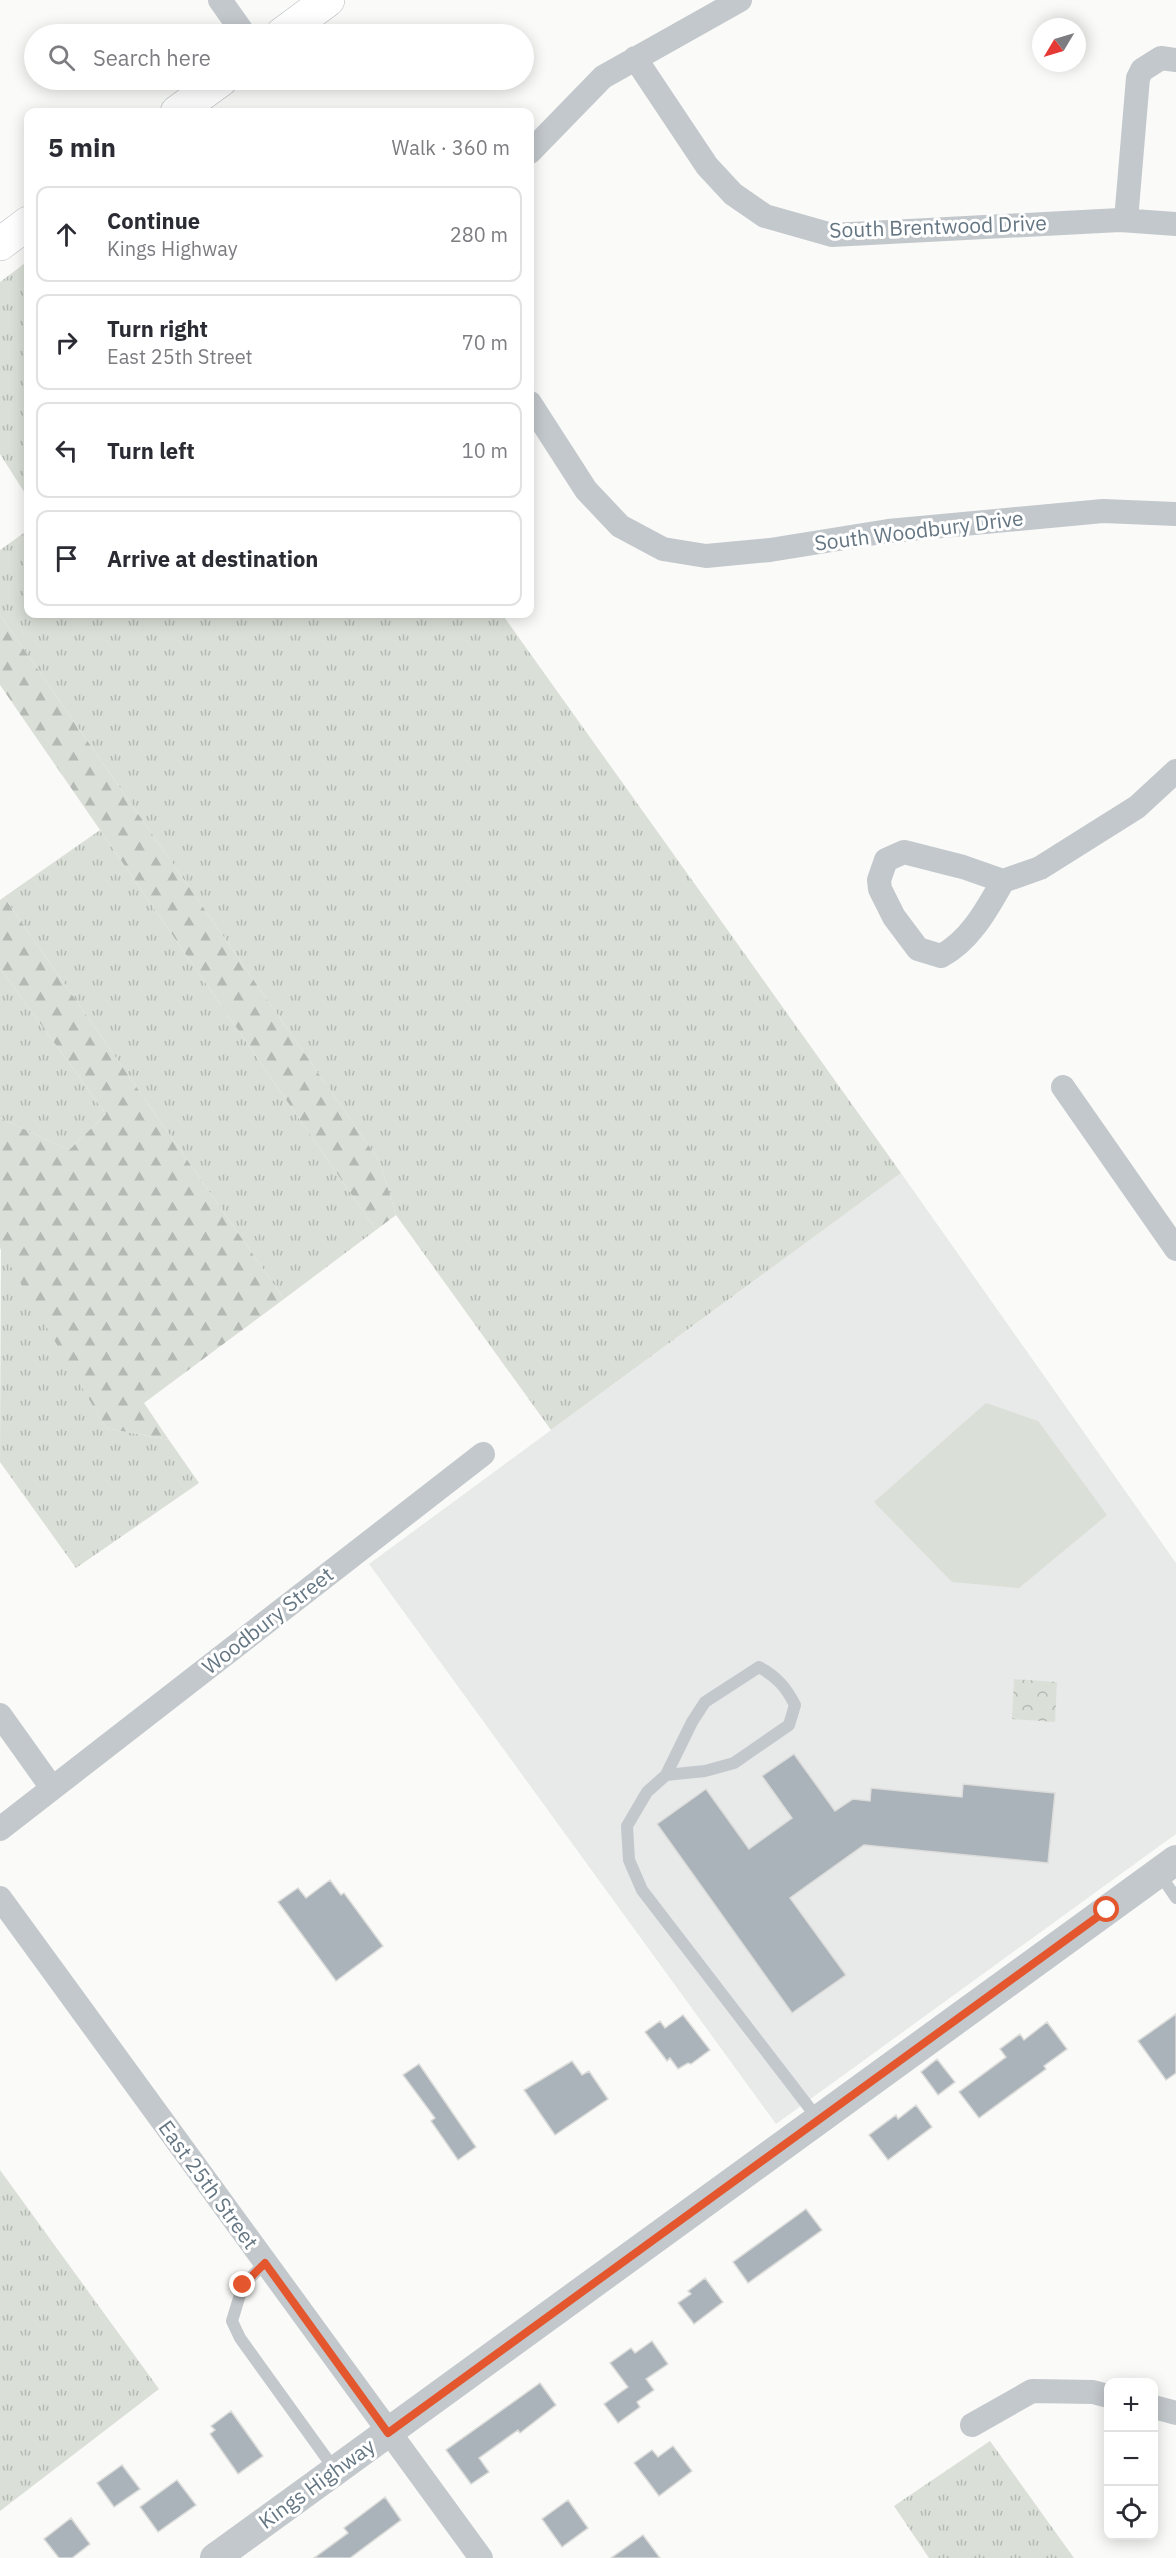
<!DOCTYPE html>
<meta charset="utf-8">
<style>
:root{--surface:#fff;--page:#f7f7f7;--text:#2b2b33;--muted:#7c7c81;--line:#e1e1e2}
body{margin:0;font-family:"IBM Plex Sans",sans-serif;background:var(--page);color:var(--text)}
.controls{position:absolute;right:18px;bottom:18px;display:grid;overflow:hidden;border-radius:12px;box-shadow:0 3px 15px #0003}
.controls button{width:54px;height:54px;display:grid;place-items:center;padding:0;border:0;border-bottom:2px solid var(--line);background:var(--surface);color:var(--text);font:30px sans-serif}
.compass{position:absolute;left:1032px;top:18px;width:54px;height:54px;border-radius:50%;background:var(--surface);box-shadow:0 3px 15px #0003;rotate:232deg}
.stop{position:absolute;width:18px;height:18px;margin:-14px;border:4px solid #e4572e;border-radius:50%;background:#fff}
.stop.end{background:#e4572e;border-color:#fff;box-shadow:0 2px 6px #0008}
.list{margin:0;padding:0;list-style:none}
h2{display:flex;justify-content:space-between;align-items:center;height:78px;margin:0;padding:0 24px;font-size:26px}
h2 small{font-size:20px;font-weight:400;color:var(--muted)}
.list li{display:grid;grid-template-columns:39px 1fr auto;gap:18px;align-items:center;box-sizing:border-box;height:96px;margin:0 12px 12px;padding:0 12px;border:2px solid var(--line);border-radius:12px}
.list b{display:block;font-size:22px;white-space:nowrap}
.list p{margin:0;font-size:20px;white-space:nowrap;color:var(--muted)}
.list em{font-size:20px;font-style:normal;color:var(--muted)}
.icon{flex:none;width:33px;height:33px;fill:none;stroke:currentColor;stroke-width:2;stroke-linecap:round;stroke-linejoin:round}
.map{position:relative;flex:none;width:1176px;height:2558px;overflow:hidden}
.search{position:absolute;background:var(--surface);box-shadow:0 3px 15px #0003;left:24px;top:24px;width:510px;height:66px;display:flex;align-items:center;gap:15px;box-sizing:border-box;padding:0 21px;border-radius:33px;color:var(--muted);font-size:22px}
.panel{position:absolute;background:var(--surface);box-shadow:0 3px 15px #0003;left:24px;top:108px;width:510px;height:510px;border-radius:12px}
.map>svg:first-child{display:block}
.built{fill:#e8e9e9}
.grass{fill:url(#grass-tufts)}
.forest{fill:url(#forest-firs)}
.park{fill:url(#park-crowns)}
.pitch{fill:#dadfd7}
.building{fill:#aab3b9;stroke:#dcdcda;stroke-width:1.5}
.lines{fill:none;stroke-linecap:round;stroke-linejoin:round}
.secondary-casing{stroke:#b3babf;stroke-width:34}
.service{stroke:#c3c8cc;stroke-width:12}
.minor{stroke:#c3c8cc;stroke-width:24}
.tertiary{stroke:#c3c8cc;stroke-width:30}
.secondary{stroke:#fff;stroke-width:33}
.route{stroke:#e4572e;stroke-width:8}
.labels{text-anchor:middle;stroke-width:6;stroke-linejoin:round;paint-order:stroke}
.street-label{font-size:21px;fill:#657683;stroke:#fff}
</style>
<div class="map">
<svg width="1176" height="2558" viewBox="0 0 1176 2558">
<defs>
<pattern id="grass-tufts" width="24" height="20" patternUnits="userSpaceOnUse" patternTransform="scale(1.5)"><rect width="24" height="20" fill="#dadfd7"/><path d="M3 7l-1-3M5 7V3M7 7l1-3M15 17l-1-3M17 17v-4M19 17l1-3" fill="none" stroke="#b4b9b4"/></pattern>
<pattern id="forest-firs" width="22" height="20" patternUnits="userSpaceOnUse" patternTransform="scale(1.5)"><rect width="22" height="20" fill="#dadfd7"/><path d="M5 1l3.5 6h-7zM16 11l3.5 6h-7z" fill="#b4b9b4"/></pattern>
<pattern id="park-crowns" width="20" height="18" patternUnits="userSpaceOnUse" patternTransform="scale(1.5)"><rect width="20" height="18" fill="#dadfd7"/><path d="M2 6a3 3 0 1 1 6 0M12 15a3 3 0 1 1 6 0" fill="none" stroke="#b4b9b4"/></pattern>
</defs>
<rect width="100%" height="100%" fill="#fafaf8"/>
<path class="built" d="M901,1173L1176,1563V1834L776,2124L369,1564Z"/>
<path class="grass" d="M28,261V498L0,454V282Z
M28,530V614H502L901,1173L551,1430L396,1215L380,1162L0,615V550Z
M100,830L376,1230L284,1299L4,897Z
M0,968L106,1114L69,1150L0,1118Z
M1,1246L106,1428L169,1440L199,1483L76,1568L0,1462Z
M0,2170L159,2389L0,2511Z
M990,2441L1074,2558H929L894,2506Z"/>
<path class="forest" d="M0,615L380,1162L396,1215L376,1230L0,685Z
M4,897L284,1299L144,1403L169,1440L106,1428L0,1248V1118L69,1150L106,1114L0,968V900Z"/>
<path class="park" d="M1014,1679L1057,1682L1055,1722L1012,1719Z"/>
<path class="pitch" d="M986,1403L1038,1421L1107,1515L1019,1588L952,1582L874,1502Z"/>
<path class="building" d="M794,1754L835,1811L853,1799L870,1801L871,1788L962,1797L963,1784L1055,1793L1048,1863L864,1845L790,1898L846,1975L792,2013L657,1824L706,1789L749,1849L792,1818L762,1776Z
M330,1880L341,1895L344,1893L383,1946L336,1981L278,1902L298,1888L306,1898Z
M1176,2014V2073L1166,2080L1138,2041Z
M683,2015L710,2050L691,2064L688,2063L678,2069L670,2058L667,2061L645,2032L660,2021L665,2028Z
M1047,2022L1067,2049L1044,2066L1046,2069L979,2118L959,2092L1006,2057L1000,2049L1020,2034L1024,2040Z
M937,2059L955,2082L938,2095L921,2072Z
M572,2061L582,2075L589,2071L608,2099L555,2135L524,2090Z
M419,2064L476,2147L458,2160L431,2121L435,2118L403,2075Z
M916,2105L932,2127L888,2160L869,2135L896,2115L898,2119Z
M806,2209L822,2230L748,2283L733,2262Z
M705,2278L723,2302L694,2324L678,2303L691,2294L688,2291Z
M652,2341L668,2364L646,2379L654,2390L637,2402L640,2407L618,2423L604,2404L628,2387L610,2363L631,2348L635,2353Z
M540,2383L556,2405L520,2433L518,2430L479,2458L489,2472L471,2484L446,2450Z
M231,2411L263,2456L238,2474L210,2434L215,2430L211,2426Z
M673,2446L692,2471L659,2496L634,2463L652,2450L658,2457Z
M122,2465L140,2489L114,2507L97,2483Z
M177,2480L196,2505L158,2532L140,2507Z
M385,2497L401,2520L350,2558H314L348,2533L344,2528Z
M568,2500L588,2528L562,2547L542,2519Z
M71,2518L90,2544L72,2558H59L44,2539Z
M643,2535L660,2558H611Z"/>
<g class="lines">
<g class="secondary-casing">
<path id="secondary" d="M282,34L328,0
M177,112L221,80
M0,244L28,223"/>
</g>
<path class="service" d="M666,1775L705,1771L734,1763L789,1725L795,1705C786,1687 777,1677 759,1667L705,1702L692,1722L666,1775L647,1792L627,1826L629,1860L642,1890L818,2119
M1159,1873L1176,1898
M265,2263L243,2285L232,2321L240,2338L335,2470"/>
<path class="minor" d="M220,0L244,34
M635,58L707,166L733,194L765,216L832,235L1120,220L1176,224
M530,152L603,77L740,0
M1126,220L1138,78L1142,70L1161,58L1176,60
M530,403L586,490L620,526L663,549L706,556L770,550L888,531L1103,511L1176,514
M1003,881C987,909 970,941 941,956L918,949L894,917L880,889L879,880L886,860L904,852L963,867L1003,881L1040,868L1137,807L1176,771
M1063,1087L1176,1249
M0,1715L52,1788
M0,1829L483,1454
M0,1898L481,2558
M1154,2407L1176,2413
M972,2425L1032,2391L1093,2392L1108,2396"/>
<path class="tertiary" d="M215,2558L1176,1860"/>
<use href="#secondary" class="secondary"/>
</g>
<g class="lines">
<path class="route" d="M243,2285L265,2263L388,2433L1107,1910"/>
</g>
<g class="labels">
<g class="street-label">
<text transform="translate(938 227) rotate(-2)" y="7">South Brentwood Drive</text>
<text transform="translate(919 531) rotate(-7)" y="7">South Woodbury Drive</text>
<text transform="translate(268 1621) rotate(-38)" y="7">Woodbury Street</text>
<text transform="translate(208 2185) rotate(54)" y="7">East 25th Street</text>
<text transform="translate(317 2484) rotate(-36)" y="7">Kings Highway</text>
</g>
</g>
</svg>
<div class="controls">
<button>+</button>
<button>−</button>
<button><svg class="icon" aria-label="locate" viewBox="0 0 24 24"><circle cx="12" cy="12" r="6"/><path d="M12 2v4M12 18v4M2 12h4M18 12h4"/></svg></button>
</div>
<svg class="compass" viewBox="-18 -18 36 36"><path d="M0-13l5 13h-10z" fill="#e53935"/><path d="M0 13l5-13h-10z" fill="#7c7c81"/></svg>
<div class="stop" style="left:1107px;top:1910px"></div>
<div class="stop end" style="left:243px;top:2285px"></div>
<div class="search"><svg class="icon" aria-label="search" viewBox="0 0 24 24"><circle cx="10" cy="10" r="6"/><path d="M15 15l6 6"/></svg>Search here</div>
<section class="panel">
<h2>5 min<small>Walk · 360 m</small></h2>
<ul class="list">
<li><svg class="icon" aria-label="ahead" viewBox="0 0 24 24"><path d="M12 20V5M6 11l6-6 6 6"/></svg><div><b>Continue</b><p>Kings Highway</p></div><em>280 m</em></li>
<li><svg class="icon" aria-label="right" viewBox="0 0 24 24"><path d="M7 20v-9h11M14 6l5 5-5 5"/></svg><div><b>Turn right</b><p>East 25th Street</p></div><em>70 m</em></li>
<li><svg class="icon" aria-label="left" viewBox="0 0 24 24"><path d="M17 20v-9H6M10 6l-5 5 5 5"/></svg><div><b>Turn left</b></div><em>10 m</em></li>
<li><svg class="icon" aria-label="arrive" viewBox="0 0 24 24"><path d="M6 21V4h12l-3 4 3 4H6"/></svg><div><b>Arrive at destination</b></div></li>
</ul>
</section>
</div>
